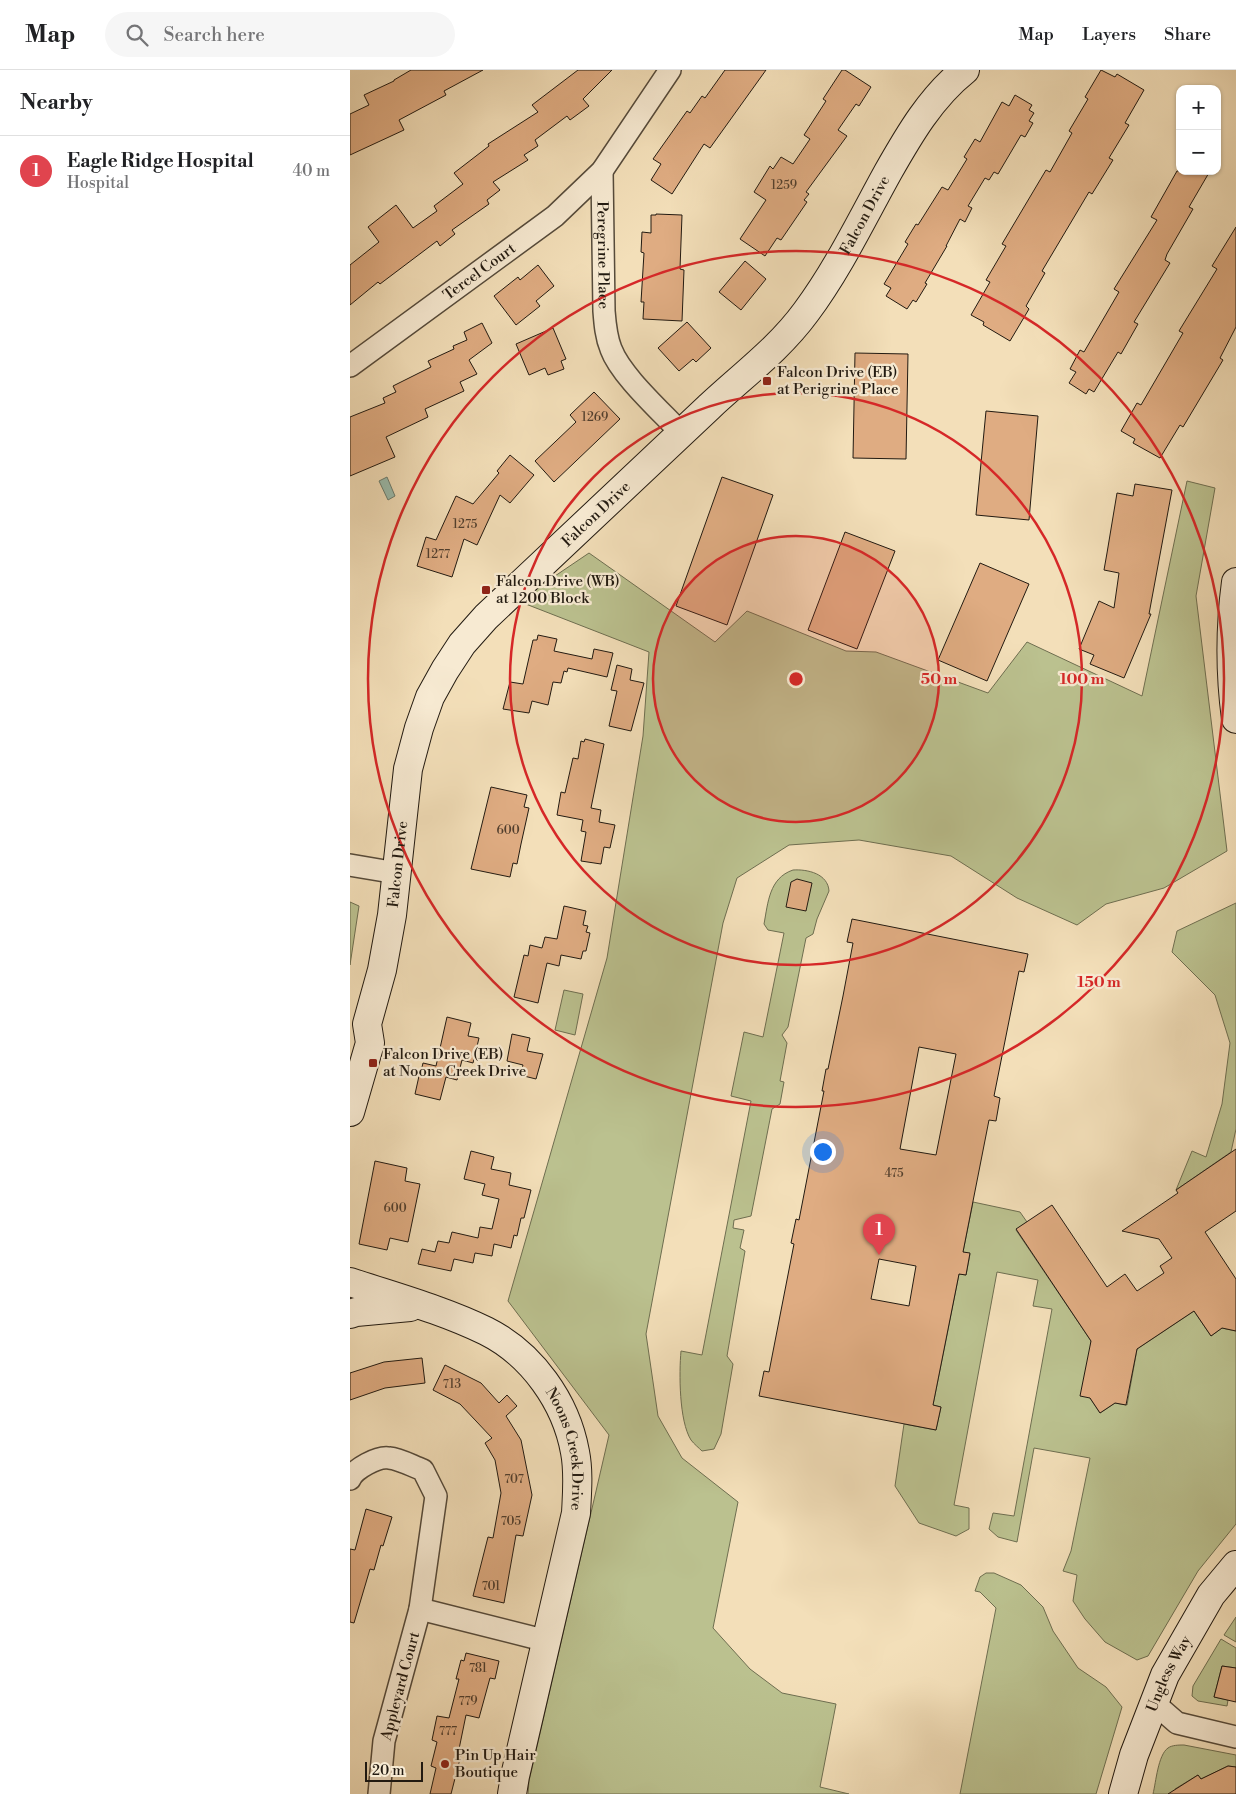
<!DOCTYPE html>
<meta charset="utf-8">
<style>
:root{--surface:#fff;--page:#f6f6f6;--text:#202124;--muted:#757577;--line:#e0e0e0;--accent:#8f2418}
body{margin:0;font-family:"Libre Bodoni",serif;background:var(--page);color:var(--text)}
.controls{position:absolute;right:15px;top:15px;display:grid;overflow:hidden;border-radius:10px;box-shadow:0 1px 4px #0004}
.controls button{width:45px;height:45px;display:grid;place-items:center;padding:0;border:0;border-bottom:1px solid var(--line);background:var(--surface);color:var(--text);font:25px sans-serif}
.scale{position:absolute;left:15px;bottom:12px;width:58px;box-sizing:border-box;padding-left:5px;border:2px solid #221a11;border-top:0;font-size:14px;line-height:18px;white-space:nowrap;color:#221a11;-webkit-text-stroke:4px #f7ead2;paint-order:stroke}
.you{position:absolute;left:472px;top:1081px;width:18px;height:18px;margin:-12px;border:4px solid #fff;border-radius:50%;background:#1a73e8;box-shadow:0 0 0 8px #1a73e833}
.badge{display:grid;place-items:center;width:32px;height:32px;border-radius:50%;background:var(--accent);color:#fff;font-size:16px;font-weight:700}
.pin{position:absolute;translate:-50% -41px;filter:drop-shadow(0 1px 2px #0008)}
.pin::after{content:'';position:absolute;top:26px;width:18px;height:15px;background:inherit;clip-path:polygon(0 0,100% 0,50% 100%)}
.list{margin:0;padding:0;list-style:none}
h2{display:flex;justify-content:space-between;align-items:center;height:65px;margin:0;padding:0 20px;font-size:21px}
h2 small{font-size:16px;font-weight:400;color:var(--muted)}
.list li{display:grid;grid-template-columns:32px 1fr auto;gap:15px;align-items:center;box-sizing:border-box;height:70px;padding:0 20px;border-top:1px solid var(--line)}
.list b{display:block;font-size:19px;white-space:nowrap}
.list p{margin:0;font-size:16px;white-space:nowrap;color:var(--muted)}
.list em{font-size:16px;font-style:normal;color:var(--muted)}
.icon{flex:none;width:28px;height:28px;fill:none;stroke:currentColor;stroke-width:2;stroke-linecap:round;stroke-linejoin:round}
.map{position:relative;flex:none;width:886px;height:1724px;overflow:hidden}
header{display:flex;align-items:center;gap:30px;box-sizing:border-box;height:70px;padding:0 25px;background:var(--surface);border-bottom:1px solid var(--line)}
header strong{font-size:24px}
nav{display:flex;gap:28px;margin-inline-start:auto;font-size:18px}
.search{width:350px;height:45px;background:var(--page);display:flex;align-items:center;gap:12px;box-sizing:border-box;padding:0 18px;border-radius:28px;color:var(--muted);font-size:19px}
main{display:flex}
aside{flex:1;background:var(--surface)}
.map>svg:first-child{display:block}
.green{fill:#bbc18f;stroke:#6e6e50}
.water{fill:#9bbdae;stroke:#6b7c6f}
.building{fill:#dfac82;stroke:#221a11;fill-rule:evenodd}
.lines{fill:none;stroke-linecap:round;stroke-linejoin:round}
.street-casing{stroke:#564b3b;stroke-width:24}
.secondary-casing{stroke:#221a11;stroke-width:30}
.street{stroke:#f7ead2;stroke-width:21}
.secondary{stroke:#f7ead2;stroke-width:28}
.ring{fill:none;stroke:#d62828;stroke-width:2.5}
.poi-dot{fill:#8f2418;stroke:#f7ead2;stroke-width:2}
.labels{text-anchor:middle;stroke-width:4.5;stroke-linejoin:round;paint-order:stroke}
.number-label{font-size:12px;fill:#513e2d}
.street-label{font-size:15px;fill:#221a11;stroke:#f7ead2}
.poi-label{font-size:15px;fill:#221a11;stroke:#f7ead2;text-anchor:start}
.centre{fill:#d62828;stroke:#f7ead2;stroke-width:2.5}
.ring-label{font-size:15px;text-anchor:middle;font-weight:bold;fill:#d62828;stroke:#f7ead2;stroke-width:4.5;stroke-linejoin:round;paint-order:stroke}
</style>
<header>
<strong>Map</strong>
<div class="search"><svg class="icon" aria-label="search" viewBox="0 0 24 24"><circle cx="10" cy="10" r="6"/><path d="M15 15l6 6"/></svg>Search here</div>
<nav><a>Map</a><a>Layers</a><a>Share</a></nav>
</header>
<main>
<aside>
<h2>Nearby<small></small></h2>
<ul class="list">
<li><span class="badge" style="background:#e0444e">1</span><div><b>Eagle Ridge Hospital</b><p>Hospital</p></div><em>40 m</em></li>
</ul>
</aside>
<div class="map">
<svg width="886" height="1724" viewBox="0 0 886 1724">
<rect width="100%" height="100%" fill="#f3dfb9"/>
<filter id="stains"><feTurbulence type="fractalNoise" baseFrequency=".004" numOctaves="4"/><feColorMatrix values="0 0 0 0 .2 0 0 0 0 .09 0 0 0 0 .02 0 0 0 .5 -.17"/></filter>
<radialGradient id="worn" r=".72"><stop offset=".6" stop-color="#630" stop-opacity="0"/><stop offset="1" stop-color="#630" stop-opacity=".3"/></radialGradient>
<path class="green" d="M837,411L865,418L846,526L877,781L814,818L756,834L727,855L667,828L601,786L509,770L439,775L387,808L373,853L296,1264L308,1346L332,1388L388,1432L363,1558L400,1599L432,1623L486,1634L470,1717L499,1724H178L179,1711L259,1365L158,1231L257,888L293,666L299,582L168,531L239,483L365,572L397,541L496,581L526,582L638,623L677,572L792,626Z
M443,800C458,799 478,804 479,821L467,849L463,864L456,868L438,957L432,965L437,973L430,1011L434,1012L430,1034L422,1039L401,1146L384,1150L383,1158L394,1160L390,1178L395,1181L377,1286L383,1294L371,1364L364,1379L352,1381C349,1378 344,1374 341,1370C329,1351 329,1303 331,1281L352,1285L401,1031L381,1026L394,962L413,967L434,863L418,860L414,854C418,833 419,808 443,800Z
M0,832L9,836L0,895Z
M886,833V1059L881,1082L826,1120L842,1081L856,1087L872,1034L880,973L865,925L822,882L827,861Z
M214,920L233,924L225,965L205,960Z
M623,1132L670,1142L677,1152L666,1160L741,1271L740,1328L750,1343L765,1333L777,1335L787,1279L844,1241L861,1266L872,1258L886,1261V1454L848,1501L798,1586L787,1590L755,1572L735,1549L723,1531L727,1505L713,1501L721,1481L740,1388L684,1378L667,1472L648,1467L639,1459L643,1443L664,1446L702,1239L683,1236L688,1210L647,1202L604,1435L619,1438V1459L606,1466L569,1453L545,1416L554,1354L586,1360L591,1337L583,1335L609,1204L616,1205L620,1184L613,1182Z
M636,1503H644L671,1515L693,1537L703,1561L728,1598L756,1617L772,1637L746,1724H610L646,1538L630,1522L625,1521L630,1507Z
M886,1547V1572L874,1565Z
M871,1569L886,1578V1598L872,1596L864,1627L878,1630L877,1636L848,1631L842,1626L843,1616Z
M834,1675L886,1685V1697L878,1696L851,1709L848,1705L825,1719L828,1724H803C806,1712 808,1685 818,1678C822,1675 829,1675 834,1675Z"/>
<path class="water" d="M37,407L45,426L38,430L29,411Z"/>
<path class="building" d="M61,0H133L94,21L96,25L49,50L54,60L0,85V44L19,35L14,25L44,11V10Z
M228,0H262L233,29L239,36L220,50L217,46L185,70L188,76L174,85L178,90L143,112L150,120L137,130L139,134L102,160L105,164L90,176L87,171L30,214L28,212L0,235V195L29,172L18,157L46,135L63,158L87,141L84,136L113,114L104,103L139,76L138,74L188,42L182,35Z
M375,0H416L360,78L354,74L322,124L301,110L311,94L303,89L337,41L340,43L352,26L355,28Z
M492,0H495L521,17L509,36L506,34L488,60L497,66L456,122L459,124L454,130L457,132L431,170L427,168L415,186L390,169L416,130L404,122L420,96L423,99L431,87L443,94L460,69L454,65L476,31L473,29Z
M751,0L765,7L767,4L794,20L775,53L779,55L759,88L763,90L742,124L739,122L692,201L695,203L676,236L679,239L660,271L633,255L634,252L621,245L640,212L636,210L656,176L652,174L696,100L700,102L722,63L719,61L738,29L735,27Z
M665,25L682,35L679,40L684,43L679,51L683,53L675,67L671,65L648,104L644,102L639,110L635,108L618,136L622,138L615,152L610,149L596,176H597L575,213L577,214L566,232L563,230L557,239L536,226L541,218L534,214L558,174L555,172L566,154L568,155L592,117L598,120L617,89L614,87L625,69L630,72L652,32L659,36Z
M827,101H860L839,137L843,139L817,184L815,190L820,193L784,252L788,254L771,284L768,282L744,322L739,319L736,324L719,313L726,302L720,299L730,280L734,282L769,222L764,219L807,150L801,147Z
M306,144L332,145L330,199L334,200L332,251L293,249L294,232H291L294,183L291,182L292,162L301,163V145H306Z
M886,157V257L870,288L873,290L833,357L830,355L810,388L783,373L785,369L771,361L787,333L791,335L833,263L829,261L867,199L862,196Z
M395,191L416,209L391,240L369,222Z
M188,195L204,216L186,231L190,236L166,255L144,226L168,207L170,210Z
M337,252L361,278L346,292L343,289L329,301L308,278Z
M132,253L142,273L119,290L127,304L110,312L114,321L75,339L78,347L36,367L45,387L0,406V347L35,333L33,328L46,322L43,316L81,297L78,291L104,279L103,276L117,270L114,262Z
M203,258L216,289L211,291L214,299L198,305L195,298L179,305L166,274Z
M505,283L558,284L556,389L503,388Z
M244,322L270,349L204,412L185,391L226,352L220,345Z
M636,341L688,346L679,450L626,445Z
M160,385L184,405L160,433L150,425L127,475L114,469L102,507L67,496L76,467L86,470L106,426L123,434L149,403L147,401Z
M372,407L423,425L377,555L326,536Z
M785,414L822,420L799,544H801L774,608L740,594L744,585L729,579L749,531L764,538L769,503L754,500L757,483L767,423L783,426Z
M495,462L545,481L507,579L458,560Z
M630,493L679,514L637,611L588,590Z
M188,565L207,569L204,581L242,589L244,579L263,583L257,607L218,598L217,602L214,601L211,613L203,612L198,635L182,631L179,643L153,639L160,612L173,614L183,570H187Z
M267,595L282,599L280,610L294,613L281,661L259,656L267,621L261,620Z
M235,669L254,674L241,738L251,740L249,752L265,755L260,778L254,777L251,794L231,791L236,762L231,761L233,750L207,745L211,722L215,723L223,688L228,689L231,671L234,672Z
M141,717L177,725L174,737L179,738L171,774L167,794L163,793L160,807L121,799Z
M447,809L462,813L456,841L436,837L441,812Z
M214,836L236,841L233,855L238,856L236,862L240,863L236,881H233L231,889L211,885L209,896L197,893L188,933L164,927L174,885L178,886L180,875L192,878L195,867L207,869Z
M502,849L678,884L674,902L669,901L644,1026L650,1028L646,1051L639,1050L613,1182L620,1183L616,1205L609,1204L583,1335L591,1337L586,1360L409,1326L414,1301L419,1302L444,1174L441,1173L446,1149L449,1150L474,1021H472L476,999H478L493,926L503,873L497,872ZM569,977L606,984L586,1085L550,1079ZM529,1189L566,1196L559,1236L521,1229Z
M97,947L121,953L118,966L129,968L123,993L112,990L107,1010L96,1007L90,1030L65,1024L69,1006H70L73,993L86,996Z
M162,964L180,968L177,981L193,984L186,1009L170,1005L173,995L157,991Z
M886,1079V1141L855,1162L886,1209V1261L872,1258L861,1266L844,1241L787,1279L776,1335L765,1333L750,1343L740,1328L730,1326L741,1271L666,1159L702,1135L757,1217L775,1204L787,1221L814,1203L810,1196L822,1188L809,1169L772,1161L828,1123L826,1120Z
M121,1081L144,1087L141,1099L161,1103L159,1115L181,1120L174,1148H171L167,1166L164,1165L161,1178L144,1174L142,1186L125,1183L123,1193L104,1189L101,1201L68,1194L72,1179L85,1182L88,1171L99,1173L102,1162L128,1168L130,1157L142,1159L149,1129L132,1125L135,1114L114,1109Z
M25,1091L57,1098L55,1111L70,1114L58,1172L40,1168L37,1180L9,1174Z
M72,1288L75,1313L35,1318L0,1330V1303L34,1292Z
M95,1295L131,1313L149,1333L157,1325L167,1336L156,1346L171,1370L182,1425L173,1466L166,1465L154,1533L123,1526L138,1467L143,1468L151,1423L145,1390L135,1373L142,1368L110,1334L83,1320Z
M16,1439L42,1447L33,1476L31,1475L24,1500L20,1499L4,1553L0,1552V1479L5,1480Z
M116,1583L149,1591L145,1609L140,1608L129,1648L116,1645L108,1684L111,1685L101,1724H80L86,1698L81,1696L87,1672L82,1670L87,1646L99,1648L109,1609H106L111,1590L114,1591Z
M872,1596L886,1598V1632L864,1627Z
M878,1696L886,1697V1724H818L848,1705L851,1709Z"/>
<g class="lines">
<g class="street-casing">
<g id="street">
<path id="s1" d="M252,101L254,241C255,254 256,267 261,279C271,306 312,342 332,364"/>
<path id="s2" d="M0,296L205,146L252,101L320,0"/>
<path d="M0,795L47,803"/>
<path d="M0,1409C4,1399 28,1386 39,1388C50,1389 62,1396 73,1400L86,1426L70,1539L34,1671L29,1724"/>
<path d="M70,1539L197,1571"/>
<path d="M804,1633L827,1653L886,1667"/>
</g>
</g>
<g class="secondary-casing">
<g id="secondary">
<path d="M886,512C880,557 880,604 886,649"/>
<path id="s3" d="M0,1042L20,973L17,954L32,900L42,845L58,699L69,658L80,627L95,600L112,574L136,547C211,477 285,407 359,337C392,306 429,279 456,242C488,199 512,149 538,102C559,65 581,27 615,0"/>
<path id="s4" d="M0,1212C45,1227 93,1240 136,1261C182,1284 216,1332 225,1382C229,1402 227,1423 226,1443L165,1706L162,1724"/>
<path d="M0,1244L6,1242L60,1237"/>
<path id="s5" d="M773,1724L784,1685L815,1605L861,1525L886,1495"/>
</g>
</g>
<use href="#street" class="street"/>
<use href="#secondary" class="secondary"/>
</g>
<circle cx="446" cy="609" r="143" fill="#d62828" fill-opacity=".12"/>
<g class="ring">
<circle cx="446" cy="609" r="143"/>
<circle cx="446" cy="609" r="286"/>
<circle cx="446" cy="609" r="428"/>
</g>
<g class="poi-dot">
<rect x="412" y="306" width="10" height="10" rx="2.5"/>
<rect x="131" y="515" width="10" height="10" rx="2.5"/>
<rect x="18" y="988" width="10" height="10" rx="2.5"/>
<circle cx="95" cy="1694" r="5"/>
</g>
<g class="labels">
<g class="number-label">
<text x="434" y="119">1259</text>
<text x="245" y="351">1269</text>
<text x="115" y="458">1275</text>
<text x="88" y="488">1277</text>
<text x="158" y="764">600</text>
<text x="544" y="1107">475</text>
<text x="45" y="1142">600</text>
<text x="102" y="1318">713</text>
<text x="164" y="1413">707</text>
<text x="161" y="1455">705</text>
<text x="141" y="1520">701</text>
<text x="128" y="1602">781</text>
<text x="118" y="1635">779</text>
<text x="98" y="1665">777</text>
</g>
<g class="street-label">
<text dy="5" stroke="none"><textPath href="#s3" startOffset="1079">Falcon Drive</textPath></text>
<text dy="5" stroke="none"><textPath href="#s1" startOffset="84">Peregrine Place</textPath></text>
<text dy="5" stroke="none"><textPath href="#s2" startOffset="160">Tercel Court</textPath></text>
<text dy="5" stroke="none"><textPath href="#s3" startOffset="674">Falcon Drive</textPath></text>
<text dy="5" stroke="none"><textPath href="#s3" startOffset="254">Falcon Drive</textPath></text>
<text dy="5" stroke="none"><textPath href="#s4" startOffset="295">Noons Creek Drive</textPath></text>
<text dy="5" stroke="none"><textPath href="#s5" startOffset="129">Ungless Way</textPath></text>
<text transform="translate(50 1616) rotate(-75)" y="5">Appleyard Court</text>
</g>
<g class="poi-label">
<text x="427" y="307">Falcon Drive (EB)<tspan x="427" dy="17">at Perigrine Place</tspan></text>
<text x="146" y="516">Falcon Drive (WB)<tspan x="146" dy="17">at 1200 Block</tspan></text>
<text x="33" y="989">Falcon Drive (EB)<tspan x="33" dy="17">at Noons Creek Drive</tspan></text>
<text x="105" y="1690">Pin Up Hair<tspan x="105" dy="17">Boutique</tspan></text>
</g>
</g>
<circle cx="446" cy="609" r="8" class="centre"/>
<g class="ring-label">
<text x="589" y="614">50 m</text>
<text x="732" y="614">100 m</text>
<text x="749" y="917">150 m</text>
</g>
<rect width="100%" height="100%" filter="url(#stains)"/>
<rect width="100%" height="100%" fill="url(#worn)"/>
</svg>
<div class="controls">
<button>+</button>
<button>−</button>
</div>
<div class="scale">20 m</div>
<div class="you"></div>
<div class="pin badge" style="left:529px;top:1185px;background:#e0444e">1</div>
</div>
</main>
